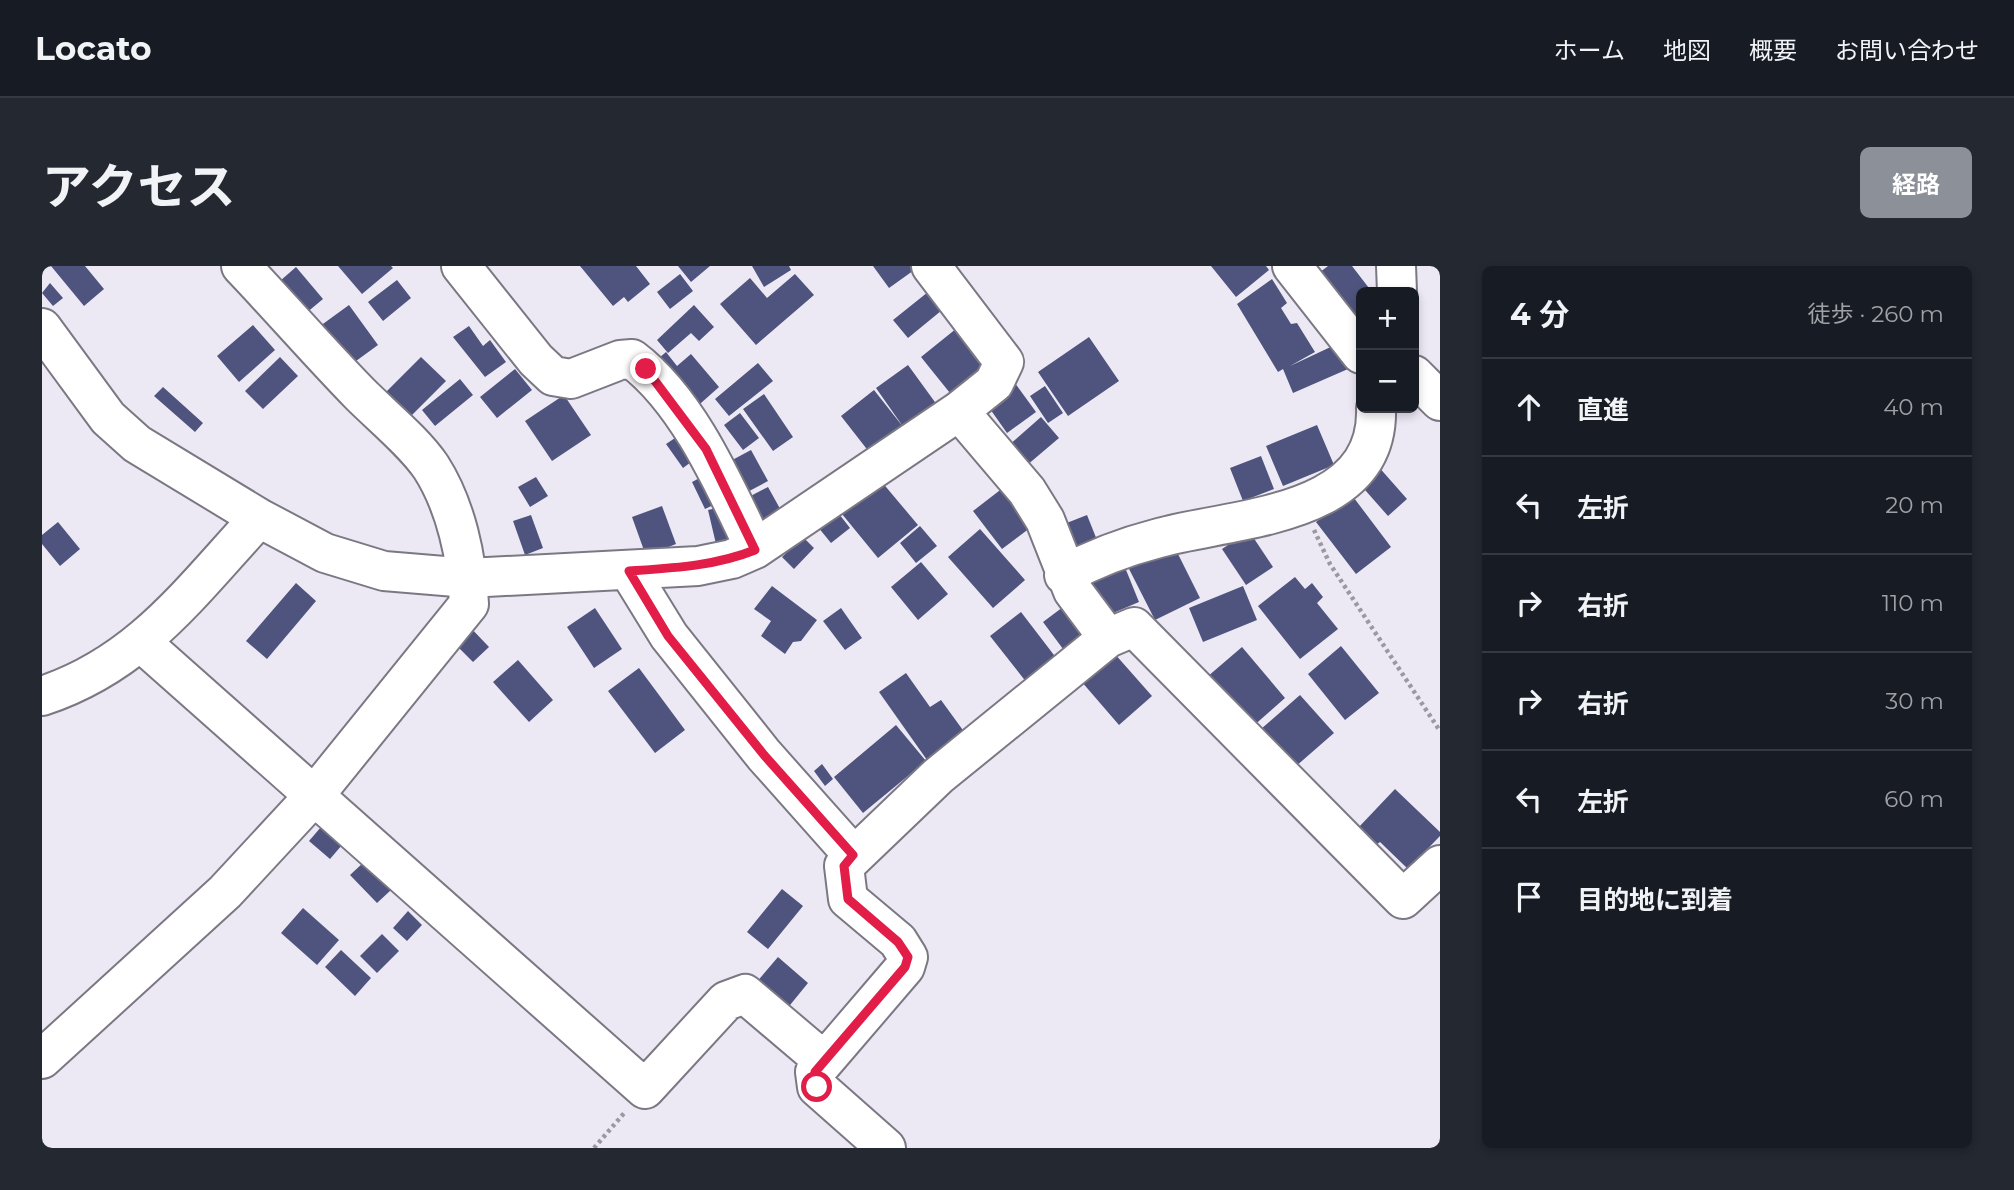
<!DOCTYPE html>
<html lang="ja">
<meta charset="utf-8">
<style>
:root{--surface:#171b24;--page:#242831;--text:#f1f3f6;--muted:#9ea1a6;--line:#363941;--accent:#8c9099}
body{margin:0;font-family:Montserrat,"Noto Sans JP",sans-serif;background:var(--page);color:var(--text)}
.controls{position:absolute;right:21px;top:21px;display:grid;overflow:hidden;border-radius:10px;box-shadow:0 4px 10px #0003}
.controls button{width:63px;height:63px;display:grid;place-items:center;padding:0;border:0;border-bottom:2px solid var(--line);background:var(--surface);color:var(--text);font:35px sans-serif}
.stop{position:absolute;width:21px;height:21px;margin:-16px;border:5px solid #e11d48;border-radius:50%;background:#fff}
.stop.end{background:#e11d48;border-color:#fff;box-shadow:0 2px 7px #0008}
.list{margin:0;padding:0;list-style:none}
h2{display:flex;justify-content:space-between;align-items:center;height:91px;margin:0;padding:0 28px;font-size:30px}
h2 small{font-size:23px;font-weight:400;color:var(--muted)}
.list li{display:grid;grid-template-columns:46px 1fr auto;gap:21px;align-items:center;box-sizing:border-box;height:98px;padding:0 28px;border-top:2px solid var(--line)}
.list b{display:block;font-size:26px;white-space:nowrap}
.list em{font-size:23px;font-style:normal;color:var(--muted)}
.icon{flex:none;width:38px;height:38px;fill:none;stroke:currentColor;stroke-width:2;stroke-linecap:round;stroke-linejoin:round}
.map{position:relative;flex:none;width:1398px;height:882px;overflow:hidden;border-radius:10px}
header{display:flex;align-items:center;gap:42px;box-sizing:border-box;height:98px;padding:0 35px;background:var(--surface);border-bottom:2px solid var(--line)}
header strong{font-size:33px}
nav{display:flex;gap:38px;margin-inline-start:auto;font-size:24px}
.intro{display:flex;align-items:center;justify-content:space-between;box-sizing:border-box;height:168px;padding:0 42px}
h1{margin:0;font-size:49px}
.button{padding:18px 32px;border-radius:10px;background:var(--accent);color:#fff;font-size:24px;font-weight:700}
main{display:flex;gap:42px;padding:0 42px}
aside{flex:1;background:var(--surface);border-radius:10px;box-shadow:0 4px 10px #0003}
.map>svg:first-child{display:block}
.building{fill:#4f547e}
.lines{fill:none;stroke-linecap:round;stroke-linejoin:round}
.minor-casing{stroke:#7b7884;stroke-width:42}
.path{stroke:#9a98a1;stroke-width:4.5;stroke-dasharray:3.5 3.5;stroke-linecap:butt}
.minor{stroke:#fff;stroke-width:38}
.route{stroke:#e11d48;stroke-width:9}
</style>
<header>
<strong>Locato</strong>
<nav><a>ホーム</a><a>地図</a><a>概要</a><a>お問い合わせ</a></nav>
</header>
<div class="intro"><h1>アクセス</h1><a class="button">経路</a></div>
<main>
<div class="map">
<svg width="1398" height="882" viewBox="0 0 1398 882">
<rect width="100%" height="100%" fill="#ece9f5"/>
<path class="building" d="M9,0H43L62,23L42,40Z
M296,0H349L351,2L320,28Z
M538,0H594L608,18L586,36L582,31L571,40Z
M636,0H668L649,16Z
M710,0H747L749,4L722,21Z
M831,0H874L875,2L847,22Z
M1169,0H1224L1227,4L1194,31Z
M1286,0H1310L1330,26H1319V55L1307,64L1269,13Z
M254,1L281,33L257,53L230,22Z
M638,8L651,25L628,43L615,26Z
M753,8L772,29L714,79L678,38L708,12L725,32Z
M1230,13L1245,37L1239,42L1249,58L1255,57L1273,86L1248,100L1295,78L1306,103L1251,127L1241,103L1236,106L1195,38Z
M355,14L369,32L341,55L326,36Z
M8,17L21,32L11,40L0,27Z
M891,22L905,40L866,72L851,54Z
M307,39L336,79L303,103L274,63Z
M652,39L672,61L657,75L649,67L626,87L615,74Z
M920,58L938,80L929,87L948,111L916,137L879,91Z
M211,59L233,84L197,116L175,90Z
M427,60L441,80L448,74L464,96L443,111L411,71Z
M1047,71L1077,115L1026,150L996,106Z
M624,86L635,100L649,88L677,121L650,145L610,98Z
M238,91L256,110L221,143L203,125Z
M379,91L404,115L364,155L340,130Z
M716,97L731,115L687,150L673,133Z
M866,99L898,143L831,191L799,150L832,124L862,162L834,122Z
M473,103L490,124L455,152L438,131Z
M418,113L431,129L393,160L380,144Z
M970,113L994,146L965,167L941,133Z
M1003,120L1021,147L1006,157L988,130Z
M121,121L161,157L153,166L112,130Z
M722,128L751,171L731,185L701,143Z
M522,129L549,169L510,195L483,155Z
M698,147L717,172L701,184L682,159Z
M999,151L1017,172L984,200L966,180Z
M1275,159L1292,199L1241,220L1224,180Z
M642,166L657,190L641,202L624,178Z
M709,184L726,215L696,231L679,200Z
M1219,190L1232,223L1201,235L1188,202Z
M1335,199L1365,233L1346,250L1316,216Z
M669,206L682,234L663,243L650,216Z
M494,211L506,230L488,241L476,221Z
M839,215L876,259L836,292L800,248Z
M966,218L996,256L960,283L931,245Z
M726,221L741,248L711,264L697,236Z
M1309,228L1349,281L1314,308L1274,256Z
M688,239L697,272L674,278L666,244Z
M790,239L808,262L789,277L771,255Z
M620,240L634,278L604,290L590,251Z
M489,249L501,282L483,289L471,255Z
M1045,249L1059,284L1031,294L1017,260Z
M16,256L38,283L18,300L0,278V269Z
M878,260L895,280L874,297L858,277Z
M938,263L983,314L951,342L906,291Z
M1207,265L1231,301L1204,319L1180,283Z
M761,271L772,282L752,303L740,291Z
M1130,276L1158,332L1113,354L1085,299Z
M1080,294L1097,336L1064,350L1047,308Z
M879,296L906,328L876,354L849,321Z
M1253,311L1263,323L1270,317L1281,331L1275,337L1296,363L1258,393L1216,340Z
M254,317L274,335L225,393L204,375Z
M730,320L775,354L759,375L751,376L743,388L719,370L729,355L712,343Z
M1201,320L1215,354L1161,376L1147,342Z
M1025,338L1048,370L1024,387L1001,356Z
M553,342L580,383L552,402L525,361Z
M799,342L820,372L803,384L781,355Z
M979,346L1015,393L985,417L948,370Z
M426,359L447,381L431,396L410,375Z
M1299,380L1337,427L1303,454L1266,408Z
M1200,381L1243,432L1209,462L1165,411Z
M1072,387L1110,430L1077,459L1039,415Z
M476,394L511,434L487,456L451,416Z
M597,402L643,464L613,487L566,425Z
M864,407L888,441L899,434L923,467L885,494L837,426Z
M1258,429L1292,467L1253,501L1219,463Z
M854,459L884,495L821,547L792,511Z
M780,498L791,513L783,520L772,505Z
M1353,523L1398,566V570L1366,603L1338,576L1334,579L1316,562Z
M279,561L300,579L288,593L267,575Z
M322,596L349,624L335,637L308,609Z
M740,623L761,640L726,683L705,666Z
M261,642L297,674L275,699L239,667Z
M366,645L380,659L365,675L351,662Z
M340,668L357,685L335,707L318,690Z
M299,684L329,712L313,730L283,701Z
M736,691L766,717L744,744L713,718Z"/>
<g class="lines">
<g class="minor-casing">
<path id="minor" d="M419,0L494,94L511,110L529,113L578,94L590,93C647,136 683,221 713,283
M1250,0L1319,88
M1354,0L1355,26
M0,62L66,152L95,178L217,252L283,287L342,305L426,312L656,300L690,293L713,283L917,145L952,117L962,96L889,0
M1372,109L1398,135
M917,145L985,225L1003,254L1031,325L1066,372
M587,305L627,370L722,489L811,589
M1022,309C1051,293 1086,280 1117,272C1194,251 1338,251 1334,142
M100,377L603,823L684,735L703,728L782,795
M0,430C98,398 149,325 217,252
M0,793L183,626L271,531L427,338C425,292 414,240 389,201C372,176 340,150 318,128C277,86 239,42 199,0
M844,882L775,821L773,806L863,701L866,691L856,675L806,633L802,600L896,510L1066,372L1092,361L1361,633L1398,599"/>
</g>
<path class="path" d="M1272,264L1288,298L1398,465
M552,882L584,845"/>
<use href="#minor" class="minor"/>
</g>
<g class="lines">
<path class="route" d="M604,103L664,183L713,284C673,300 631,302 587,305L626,370L722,489L811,589L802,600L806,633L856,676L866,691L863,701L773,806L775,821"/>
</g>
</svg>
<div class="controls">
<button>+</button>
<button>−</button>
</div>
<div class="stop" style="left:775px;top:821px"></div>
<div class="stop end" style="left:604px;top:103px"></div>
</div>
<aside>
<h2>4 分<small>徒歩 · 260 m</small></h2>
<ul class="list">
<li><svg class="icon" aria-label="ahead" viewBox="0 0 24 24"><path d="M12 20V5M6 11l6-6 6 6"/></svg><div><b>直進</b></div><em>40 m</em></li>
<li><svg class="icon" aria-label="left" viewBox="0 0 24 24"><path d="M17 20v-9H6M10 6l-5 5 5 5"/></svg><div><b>左折</b></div><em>20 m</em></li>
<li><svg class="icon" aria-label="right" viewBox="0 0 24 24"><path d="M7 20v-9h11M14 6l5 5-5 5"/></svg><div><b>右折</b></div><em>110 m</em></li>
<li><svg class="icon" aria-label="right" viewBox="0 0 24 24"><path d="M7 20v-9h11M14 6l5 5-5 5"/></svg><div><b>右折</b></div><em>30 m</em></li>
<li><svg class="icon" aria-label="left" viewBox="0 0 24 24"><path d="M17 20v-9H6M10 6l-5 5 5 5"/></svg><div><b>左折</b></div><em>60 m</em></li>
<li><svg class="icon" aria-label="arrive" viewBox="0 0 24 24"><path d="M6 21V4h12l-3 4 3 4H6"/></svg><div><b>目的地に到着</b></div></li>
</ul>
</aside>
</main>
